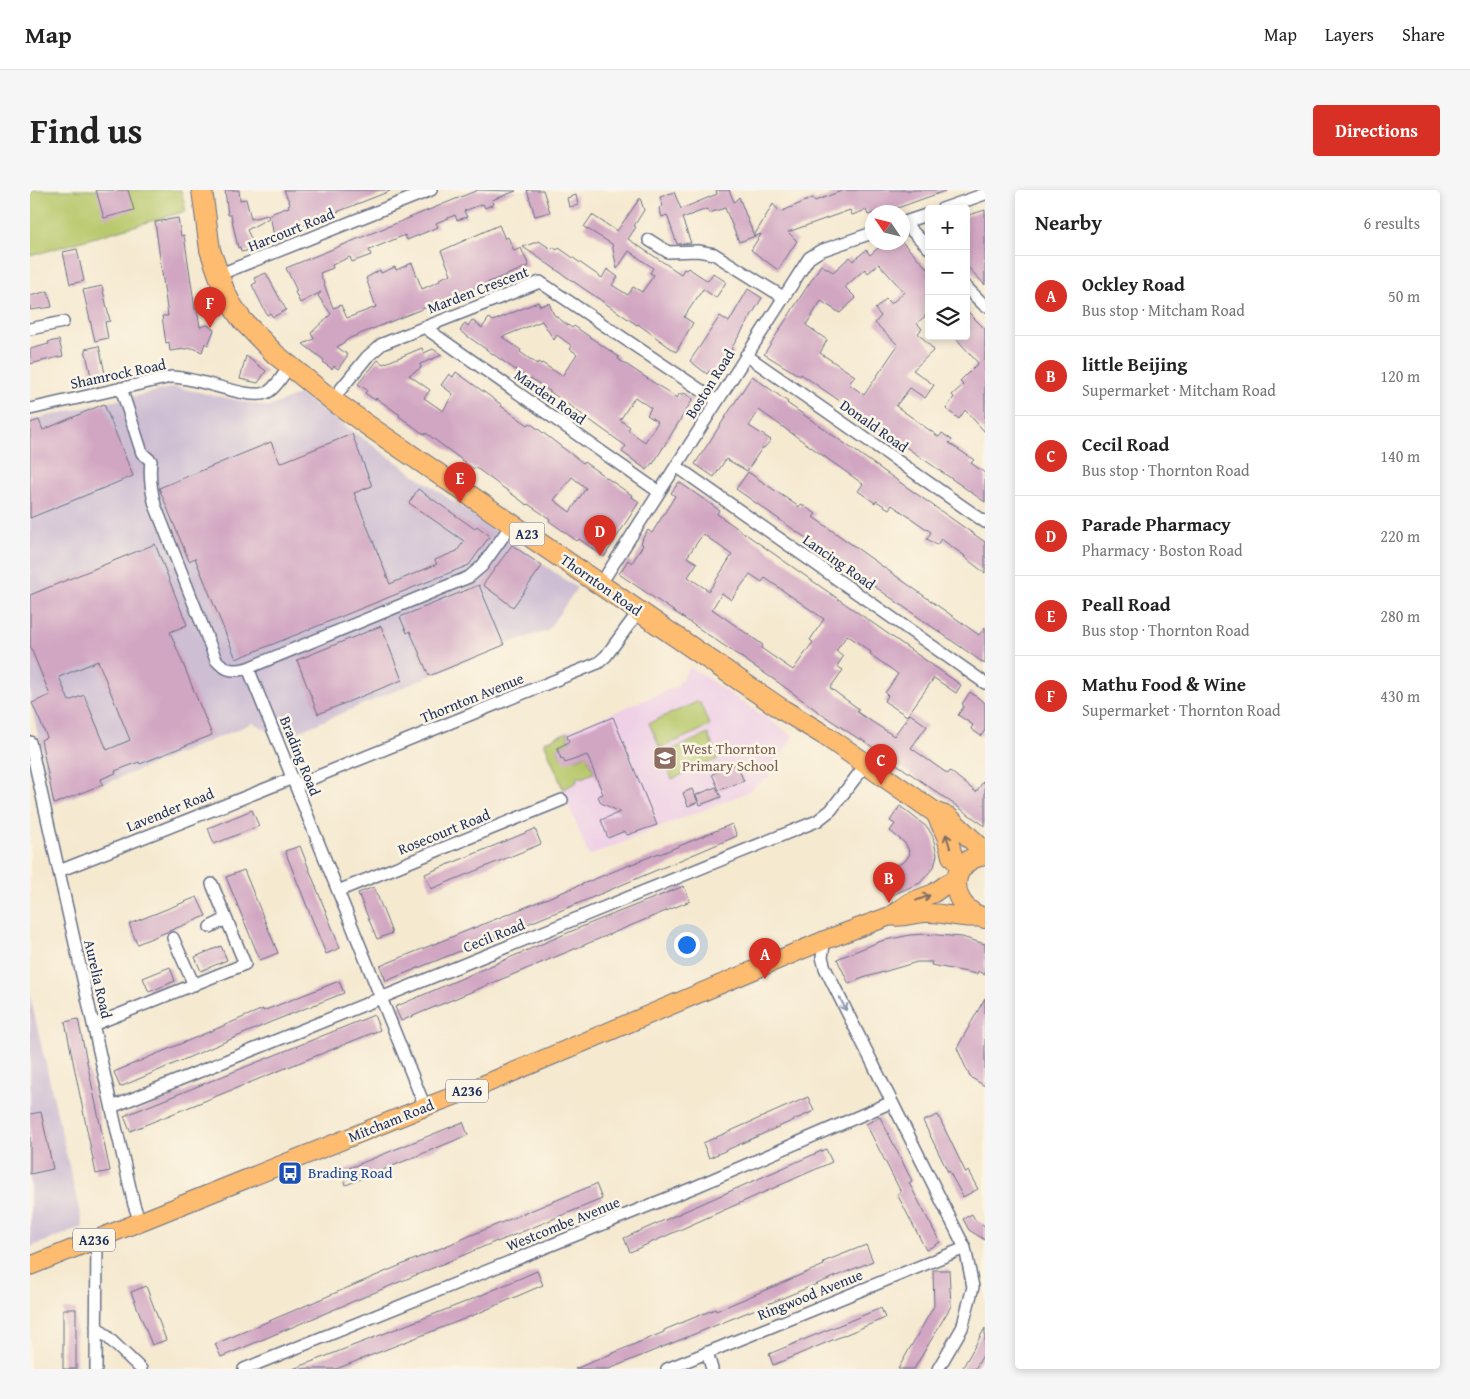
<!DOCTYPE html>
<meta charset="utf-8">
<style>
:root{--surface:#fff;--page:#f6f6f6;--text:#222;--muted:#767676;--line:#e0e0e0;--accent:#d93025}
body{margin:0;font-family:"Gentium Book Plus",serif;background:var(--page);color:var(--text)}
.controls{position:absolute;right:15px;top:15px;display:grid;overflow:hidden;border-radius:5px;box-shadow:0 2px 8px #0003}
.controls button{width:45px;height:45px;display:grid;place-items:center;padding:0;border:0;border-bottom:1px solid var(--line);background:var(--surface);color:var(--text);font:25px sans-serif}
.compass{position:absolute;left:835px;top:15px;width:45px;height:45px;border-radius:50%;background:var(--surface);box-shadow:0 2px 8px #0003;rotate:305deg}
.you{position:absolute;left:656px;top:754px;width:18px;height:18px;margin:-12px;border:4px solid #fff;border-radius:50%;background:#1a73e8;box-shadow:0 0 0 8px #1a73e833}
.badge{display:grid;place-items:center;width:32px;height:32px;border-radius:50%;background:var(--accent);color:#fff;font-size:16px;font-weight:700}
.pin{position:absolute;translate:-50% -41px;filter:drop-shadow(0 1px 2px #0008)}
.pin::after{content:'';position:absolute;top:26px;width:18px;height:15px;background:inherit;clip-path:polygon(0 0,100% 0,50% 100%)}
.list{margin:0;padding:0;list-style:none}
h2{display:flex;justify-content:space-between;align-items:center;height:65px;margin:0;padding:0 20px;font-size:21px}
h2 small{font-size:16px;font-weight:400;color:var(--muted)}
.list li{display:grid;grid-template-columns:32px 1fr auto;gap:15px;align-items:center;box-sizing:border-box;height:80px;padding:0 20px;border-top:1px solid var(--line)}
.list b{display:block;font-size:19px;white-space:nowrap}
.list p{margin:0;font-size:16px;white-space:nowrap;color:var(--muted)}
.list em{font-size:16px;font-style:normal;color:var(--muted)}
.icon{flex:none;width:28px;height:28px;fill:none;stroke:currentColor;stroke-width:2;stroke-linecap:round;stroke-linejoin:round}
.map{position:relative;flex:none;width:955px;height:1179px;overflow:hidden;border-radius:5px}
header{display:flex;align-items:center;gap:30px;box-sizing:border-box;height:70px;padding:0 25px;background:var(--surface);border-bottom:1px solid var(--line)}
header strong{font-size:24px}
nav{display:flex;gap:28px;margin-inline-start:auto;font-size:18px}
.intro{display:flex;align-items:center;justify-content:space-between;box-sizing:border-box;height:120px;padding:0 30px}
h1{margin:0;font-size:35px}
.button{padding:12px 22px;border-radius:5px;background:var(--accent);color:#fff;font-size:18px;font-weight:700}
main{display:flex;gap:30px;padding:0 30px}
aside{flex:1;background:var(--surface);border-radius:5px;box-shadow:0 2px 8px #0003}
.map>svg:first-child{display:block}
.built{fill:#efd0e7}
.industrial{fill:#cdbed3}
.green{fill:#b7c86b;stroke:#697c64}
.building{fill:#d1a6c2;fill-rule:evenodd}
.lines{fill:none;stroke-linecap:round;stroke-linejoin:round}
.street-casing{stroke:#677086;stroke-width:14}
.primary-casing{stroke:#677086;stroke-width:20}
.highway-casing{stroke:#677086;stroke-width:22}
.street{stroke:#fff;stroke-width:11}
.primary{stroke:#fdbc70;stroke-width:18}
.highway{stroke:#fdbc70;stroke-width:20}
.oneway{stroke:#816e66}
.oneway2{stroke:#8d97ae}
.labels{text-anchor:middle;stroke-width:5;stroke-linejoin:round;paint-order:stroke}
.shield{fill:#fcf5e5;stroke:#5e6a86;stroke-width:1}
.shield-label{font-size:14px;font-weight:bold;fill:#1b2f5e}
.street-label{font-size:15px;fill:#1b2f5e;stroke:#fcf5e5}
.education-label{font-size:15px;fill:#785e54;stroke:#fcf5e5;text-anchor:start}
.transit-label{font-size:15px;fill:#164399;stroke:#fcf5e5;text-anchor:start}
</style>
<header>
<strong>Map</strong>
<nav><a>Map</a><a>Layers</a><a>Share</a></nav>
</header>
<div class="intro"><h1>Find us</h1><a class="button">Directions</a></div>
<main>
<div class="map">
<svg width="955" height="1179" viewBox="0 0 955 1179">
<rect width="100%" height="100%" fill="#fcf5e5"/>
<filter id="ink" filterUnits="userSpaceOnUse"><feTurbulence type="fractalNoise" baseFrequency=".02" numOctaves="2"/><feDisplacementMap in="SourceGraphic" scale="10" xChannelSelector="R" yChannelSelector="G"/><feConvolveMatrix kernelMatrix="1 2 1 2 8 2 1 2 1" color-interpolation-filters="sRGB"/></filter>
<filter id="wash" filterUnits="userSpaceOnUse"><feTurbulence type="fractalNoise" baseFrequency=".0096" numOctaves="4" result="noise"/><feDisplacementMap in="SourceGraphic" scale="20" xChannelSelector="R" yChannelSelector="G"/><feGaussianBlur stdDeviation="1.12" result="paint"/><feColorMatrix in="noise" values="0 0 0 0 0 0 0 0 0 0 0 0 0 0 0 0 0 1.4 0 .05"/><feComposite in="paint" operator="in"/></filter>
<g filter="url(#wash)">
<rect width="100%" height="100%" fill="#f5e9d0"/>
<path class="built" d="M660,477L763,546L740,584V586L715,603L559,666L513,551L646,497Z"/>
<path class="industrial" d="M145,197L239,217L269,204L547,398L517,441L481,452L253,548L223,533L23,615L0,508V230Z
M0,805L53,1037L0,1057Z"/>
<path class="green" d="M0,0H151L156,21L0,66Z
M669,511L680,536L630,558L619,533Z
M538,542L539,545L537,546L539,552L527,558L531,568L547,569L559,564L558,568L564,583L551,588L550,586L546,588L547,592L533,599L514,552Z
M678,544L688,569L642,589L632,564Z"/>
<g id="blocks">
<path class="building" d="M66,0H98L104,20L74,28Z
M195,0H209L210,10L216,9L221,29L238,25L239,28L217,40L226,59L211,62L210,57L208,58L201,25H198Z
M254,0H360V1L244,47L240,24L259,17L258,15L260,14Z
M448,0L486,1L462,10L464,14L455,18L453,14L434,21L437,27L427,30L425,25L406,33L408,37L377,50L375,45L339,60L341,65L322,72L320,67L302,75L303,78L290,83L303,118L311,115L317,128L346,117L336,88L350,80L351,83L365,77L366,80L382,73L392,99L410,91L409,89L421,84L411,61L469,35L475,49L478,47L484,61L491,58L499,76L320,148L307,157L318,165L308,179L304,176L302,179L293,172L294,170L273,154L284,149L281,143L301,124L288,106L291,102L270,113L265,102L267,101L256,78Z
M497,0H513L520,22L505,26Z
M686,0H699L704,12L709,7L724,46L743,14L750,22L783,8L785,11L814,0H915V1L859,21L858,18L838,25L836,20L822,25L820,20L758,42L767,51L748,80L721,60L731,44L709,52L695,18L679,23L677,19L652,28L661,53L647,54L637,25L632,27L629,18L633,16L630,7L644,2L651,19L687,4Z
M546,5L548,15L539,17L537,8Z
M610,8L614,20L604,36L606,37L598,49L651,84L654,79L656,80L658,78L678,91L683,83L696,92L686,108L673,99L654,127L663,133L646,162L608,134L607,135L493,57L509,51L521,59L523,57L527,60L529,58L572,88L577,79L588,87L582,95L598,105L603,97L612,102L624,85L620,83L623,78L599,61L587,79L582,54L554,37L562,25L587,41Z
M955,20V95L936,75V26Z
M148,28L151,46L154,45L165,119H167L170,137L178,135L184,140L178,155L175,153L172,162L163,158L140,161L139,152L136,153L132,126H138L125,32Z
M855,52H872L899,80V123L887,133L892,139L888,143L904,160L883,180L904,195L895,208L880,198L866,216L909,247L912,243L922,250L919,253L944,270L941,273L955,283V312L771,184L770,186L734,164L791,75L803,82L820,67L823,71L836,60L840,65ZM849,74L874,102L861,114L856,109L845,119L851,126L845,133L868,155L834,205L819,194L825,186L790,163L797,150L776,135L791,111L810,123L826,108L815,97L835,79L838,83Z
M47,59L54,91L40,94L33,62Z
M236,83L256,120L243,127L240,123L237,125L222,95L227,92L224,88Z
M72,96L80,131L75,132L78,148L65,151L53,100Z
M718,99L732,108L701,159L705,162L689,187L679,181L677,184L660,171L690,126L699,132Z
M18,101L22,117L0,120V106Z
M508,112L510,116L519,113L524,125L542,138L544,136L589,167L588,169L647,208L650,203L652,205L654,203L663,209L623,274L622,273L617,280L592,262L596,256L501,188L500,190L430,141L435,133L438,136L442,130L452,138L459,128L463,131ZM512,131L524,150L527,145L542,156L540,159L547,164L532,186L512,173L511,174L508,172L507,174L490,162L491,160L472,147ZM605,207L621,218L617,225L628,232L615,252L598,240L600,237L590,230Z
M936,120L955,139V242L935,220L929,229L916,219L924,207L922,205L933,195L930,191L948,173L924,146H936Z
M29,150L33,166L0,174V159L19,154L18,152Z
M69,156L76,188L62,191L55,159Z
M392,158L394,163L403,159L412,165L390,174L391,178L379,185L400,200L394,208L413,221L423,204L411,195L419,184L423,187L426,182L472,215L471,216L498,235L500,233L553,273L554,272L603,306L602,307L609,312L574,367L549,349L547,351L529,338L519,331L520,329L498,314L497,315L445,277L444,279L396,243L395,245L369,226L370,225L346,208L345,210L335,203L337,200L328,194L348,170L353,174ZM542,287L556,298L540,322L524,310Z
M216,166L236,181L228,193L210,189Z
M722,186L758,212L757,213L955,352V383L934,367L935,366L911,349L907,355L897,349L901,342L862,315L859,319L846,311L845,313L828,301L833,294L729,220L719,236L741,250L734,258H732L717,281L696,269L684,287L665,274Z
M74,214L103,286L0,328V233L9,230L13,240Z
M322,244L342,296L324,303L360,394L407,374L405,370L427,361L434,351L379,313L388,299L445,339L447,336L460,346L439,375L206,469L165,368L159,371L129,298L241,252L250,273Z
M718,282L769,317L771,314L786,324L783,327L949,445L955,437V474L706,299Z
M649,292L689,320L687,324L931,495L926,503L904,488L877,526L854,511L858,506L855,503L868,484L840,464L841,462L817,445L806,461L813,467L807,476L813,480L800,498L829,519L827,522L864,546L880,524L897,536L881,558L918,584L920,581L946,602L955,589V636L831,549H829L790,523L749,493L589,384L598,370L602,373L613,355L611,353L613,349H612L618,340L622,343L645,306L641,303ZM673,344L702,365L679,401L658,387L667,373L657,367ZM720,384L732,392L735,388L794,429L780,450L783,452L763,480L731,458L733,455L682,419L692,403L701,410Z
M125,354L157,435L140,442L182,545L110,574L109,572L85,581L86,583L71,589L73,594L24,614L11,550L17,547L2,513L20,505L0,456V405ZM68,471L100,550L77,560L54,505L39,511L29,487Z
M482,355L512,376L483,417L453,395Z
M449,395L474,455L399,486L380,441L377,443L370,427Z
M351,436L372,490L288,524L267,470Z
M940,502L955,513V540L951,546L941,539L943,535L928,525L934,516L932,514Z
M583,527L627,635L597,645L595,641L578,648L571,630L590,622L571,613L568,606L573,604L557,565L535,573L533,568L531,569L527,558L539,552L537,546Z
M706,574L714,591L689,600L682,584Z
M686,597L691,607L670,615L666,605Z
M662,599L668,612L658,616L653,603Z
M870,616L898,638L903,647L907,665L904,677L890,693L860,706L854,690L857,688L856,684L859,683L857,678L870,674L876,670L880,664L876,654L860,641L865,634L860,631Z
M222,620L229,636L184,654L178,638Z
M702,634L707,646L542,716L356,791L350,776L629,663L630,664Z
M505,639L511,654L401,699L395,684Z
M270,656L310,758L296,764L255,661Z
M214,680L248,763L230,770L196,687Z
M654,696L660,711L371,831L365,817L556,735Z
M344,697L362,743L347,749L328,703Z
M167,707L176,726L107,754L99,734Z
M896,744L932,747L955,754V785L948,781L947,784L901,775L902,772H887L833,788L819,794L807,769L851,751L880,745Z
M191,756L197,770L171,781L165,767Z
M140,777L145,791L119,802L113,788Z
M309,791L314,803L241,832L90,897L84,882L233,819V821Z
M955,808V896L940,887L927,858Z
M344,825L350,840L100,941L94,926Z
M48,829L80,981L66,984L35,832Z
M778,907L784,921L679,968L673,953Z
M11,922L23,979L0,984V924Z
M908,925L936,983L938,981L948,999L933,1007L919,981L918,982L893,931Z
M850,927L882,991L879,993L910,1052L896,1060L867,1004L871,1002L836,934Z
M433,932L438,945L316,995L312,981Z
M796,959L802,972L600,1062L594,1048Z
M566,994L572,1009L467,1052V1051L191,1167L185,1154L456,1039Z
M942,1024L945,1030L955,1036V1050L939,1040L933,1029Z
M836,1055L843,1071L579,1179H545L634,1142V1140L685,1119L686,1121L794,1075L793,1072Z
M903,1080H919L921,1116L884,1179H868L904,1116Z
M507,1081L513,1095L444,1125L306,1179H263L438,1111Z
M116,1096L136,1150L122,1155L101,1102Z
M851,1118L855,1128L743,1175L739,1164Z
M33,1119H46V1179H33Z
M955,1138V1162L945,1179H932Z"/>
</g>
</g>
<g filter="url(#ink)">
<use href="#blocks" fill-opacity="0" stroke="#677086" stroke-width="1"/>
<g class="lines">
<g class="street-casing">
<path id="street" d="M912,19L955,4
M873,32L899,58
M872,33L899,24
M619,50L638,62L668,61L684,64L753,107
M188,85L401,0
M936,97L955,116
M394,137L629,302
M0,139L33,132
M716,165L955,332
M91,198L112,263L121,271C119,287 121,300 125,315L186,470C196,481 204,482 218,478L439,387L452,376L482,334
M302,210L337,167L352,154L510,92L687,211
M0,219L141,187C164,186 218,210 236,203C245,199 253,185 259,177
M646,276L955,493
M570,395L779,68L790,61L842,43
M218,478L395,917
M0,552L86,937L104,1015L110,1032
M266,595L568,473L576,466L609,421
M29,681L263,588
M308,701L532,610
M180,737L196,729
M143,748L164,795
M795,750L792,767L795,778L935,1058L943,1097L932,1138L908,1179
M63,835L215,774L182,694
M82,917L787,631L801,620L836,574
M66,1136L111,1179
M677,1162L682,1179
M66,1179L67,1049
M214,1179L665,997L862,912
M637,1179L935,1058"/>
</g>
<g class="primary-casing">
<path id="primary" d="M860,726C873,729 883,723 896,723C915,722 932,730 951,727
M0,1076L395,917L448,897L795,750L860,726L880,712L904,703L918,693L925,690"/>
</g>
<g class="highway-casing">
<path id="highway" d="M172,0L180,60L194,100L201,114L212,130L245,164L302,210L343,239L753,520L796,546L906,623L918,627L955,662
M906,623L917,646L922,666L932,678
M955,665C915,670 918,719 955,728"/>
</g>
<use href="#street" class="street"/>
<use href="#primary" class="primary"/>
<use href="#highway" class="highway"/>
</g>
<defs><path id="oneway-shaft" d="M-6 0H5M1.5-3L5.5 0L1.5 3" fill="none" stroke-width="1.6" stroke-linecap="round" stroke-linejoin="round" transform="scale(1.25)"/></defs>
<g class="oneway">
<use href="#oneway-shaft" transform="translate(918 651) rotate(-107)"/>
<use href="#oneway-shaft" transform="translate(893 708) rotate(-21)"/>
</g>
<use class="oneway2" href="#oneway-shaft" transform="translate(813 814) rotate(64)"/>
</g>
<defs>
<g id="school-square" transform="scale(1.25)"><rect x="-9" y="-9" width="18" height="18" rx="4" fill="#8d6e63" stroke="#fcf5e5"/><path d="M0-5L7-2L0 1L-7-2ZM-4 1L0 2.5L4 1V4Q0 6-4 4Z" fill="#fff"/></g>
<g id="bus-square" transform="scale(1.25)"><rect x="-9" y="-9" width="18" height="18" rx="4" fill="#1a4fb4" stroke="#fcf5e5"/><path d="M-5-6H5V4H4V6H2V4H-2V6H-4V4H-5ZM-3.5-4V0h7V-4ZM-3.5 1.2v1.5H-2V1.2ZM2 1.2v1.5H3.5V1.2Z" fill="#fff"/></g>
</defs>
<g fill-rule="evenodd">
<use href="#school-square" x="635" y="568"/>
<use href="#bus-square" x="260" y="983"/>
</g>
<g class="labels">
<g class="shield">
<rect x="479.5" y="332.5" width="35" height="23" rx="4"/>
<rect x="416" y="889.5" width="42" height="23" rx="4"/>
<rect x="43" y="1038.5" width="42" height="23" rx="4"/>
</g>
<g class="shield-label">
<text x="497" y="349">A23</text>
<text x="437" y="906">A236</text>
<text x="64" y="1055">A236</text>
</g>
<g class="street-label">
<text transform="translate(261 40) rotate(-22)" y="5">Harcourt Road</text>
<text transform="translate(448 100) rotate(-21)" y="5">Marden Crescent</text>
<text transform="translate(88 184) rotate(-12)" y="5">Shamrock Road</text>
<text transform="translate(680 194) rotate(-58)" y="5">Boston Road</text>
<text transform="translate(520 207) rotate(35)" y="5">Marden Road</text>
<text transform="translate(844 236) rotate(35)" y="5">Donald Road</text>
<text transform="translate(809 372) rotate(35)" y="5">Lancing Road</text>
<text transform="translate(571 395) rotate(35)" y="5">Thornton Road</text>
<text transform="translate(442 508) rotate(-22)" y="5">Thornton Avenue</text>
<text transform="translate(270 566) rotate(68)" y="5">Brading Road</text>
<text transform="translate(140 620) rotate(-22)" y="5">Lavender Road</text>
<text transform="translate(414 642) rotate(-22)" y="5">Rosecourt Road</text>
<text transform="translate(464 746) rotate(-22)" y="5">Cecil Road</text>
<text transform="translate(68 789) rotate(77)" y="5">Aurelia Road</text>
<text transform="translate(361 931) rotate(-22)" y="5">Mitcham Road</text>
<text transform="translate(533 1034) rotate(-22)" y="5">Westcombe Avenue</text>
<text transform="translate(780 1105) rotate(-22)" y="5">Ringwood Avenue</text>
</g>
<g class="education-label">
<text x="652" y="564">West Thornton<tspan x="652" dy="17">Primary School</tspan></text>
</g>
<g class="transit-label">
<text x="278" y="988">Brading Road</text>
</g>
</g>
</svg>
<div class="controls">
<button>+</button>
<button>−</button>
<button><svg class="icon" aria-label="layers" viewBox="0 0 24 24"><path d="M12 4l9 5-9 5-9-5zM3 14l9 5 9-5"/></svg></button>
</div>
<svg class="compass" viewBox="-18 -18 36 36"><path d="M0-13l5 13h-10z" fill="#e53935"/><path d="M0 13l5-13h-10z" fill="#767676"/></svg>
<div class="you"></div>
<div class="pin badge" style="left:735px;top:789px">A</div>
<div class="pin badge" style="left:859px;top:713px">B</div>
<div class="pin badge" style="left:851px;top:595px">C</div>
<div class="pin badge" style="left:570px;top:366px">D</div>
<div class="pin badge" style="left:430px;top:313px">E</div>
<div class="pin badge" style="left:180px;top:138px">F</div>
</div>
<aside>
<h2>Nearby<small>6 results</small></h2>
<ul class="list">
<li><span class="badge">A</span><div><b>Ockley Road</b><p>Bus stop · Mitcham Road</p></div><em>50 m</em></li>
<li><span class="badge">B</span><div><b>little Beijing</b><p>Supermarket · Mitcham Road</p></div><em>120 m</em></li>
<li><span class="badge">C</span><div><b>Cecil Road</b><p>Bus stop · Thornton Road</p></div><em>140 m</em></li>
<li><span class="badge">D</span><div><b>Parade Pharmacy</b><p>Pharmacy · Boston Road</p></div><em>220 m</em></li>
<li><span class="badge">E</span><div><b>Peall Road</b><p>Bus stop · Thornton Road</p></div><em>280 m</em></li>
<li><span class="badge">F</span><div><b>Mathu Food &amp; Wine</b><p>Supermarket · Thornton Road</p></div><em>430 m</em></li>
</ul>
</aside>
</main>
